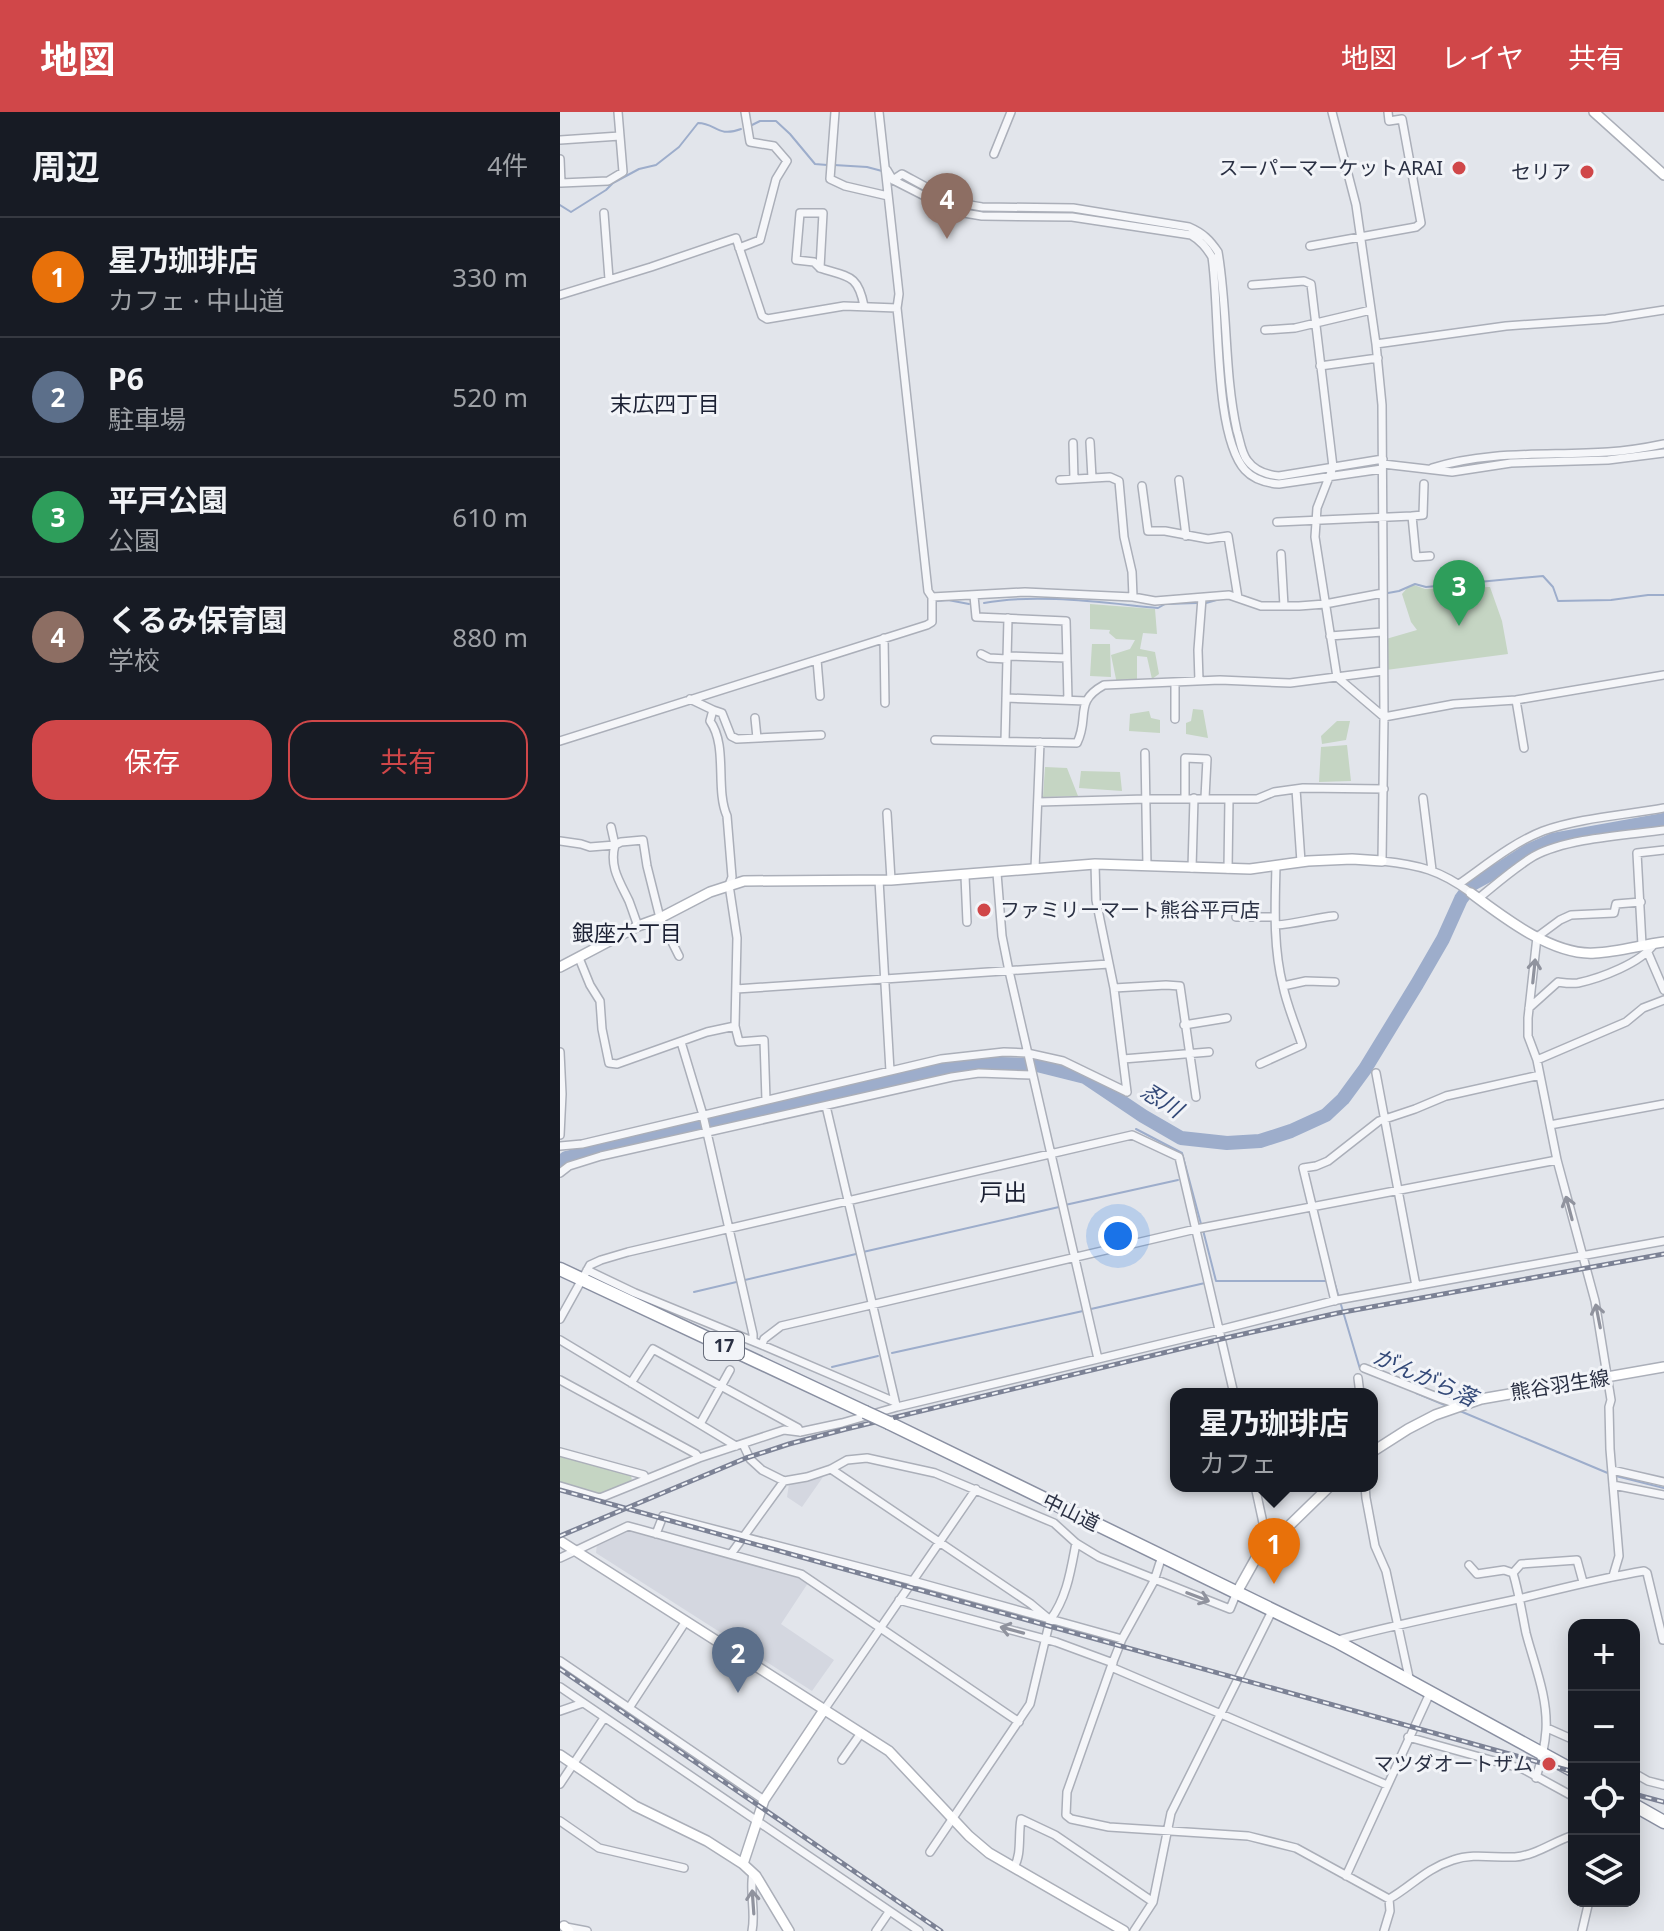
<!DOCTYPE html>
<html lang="ja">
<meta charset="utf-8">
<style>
:root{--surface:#171b24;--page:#242831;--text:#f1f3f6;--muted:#9ea1a6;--line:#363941;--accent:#d04749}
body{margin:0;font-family:"Noto Sans","Noto Sans JP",sans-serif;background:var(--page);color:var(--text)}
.controls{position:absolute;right:24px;bottom:24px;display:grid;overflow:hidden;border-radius:16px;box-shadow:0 4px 20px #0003}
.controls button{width:72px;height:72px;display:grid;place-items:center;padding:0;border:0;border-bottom:2px solid var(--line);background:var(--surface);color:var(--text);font:40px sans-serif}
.you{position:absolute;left:558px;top:1124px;width:28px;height:28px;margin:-20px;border:6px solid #fff;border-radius:50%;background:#1a73e8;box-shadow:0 0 0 12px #1a73e833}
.badge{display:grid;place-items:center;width:52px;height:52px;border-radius:50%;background:var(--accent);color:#fff;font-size:26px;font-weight:700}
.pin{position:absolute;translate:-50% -66px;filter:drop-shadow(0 2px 4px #0008)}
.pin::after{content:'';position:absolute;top:42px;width:28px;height:24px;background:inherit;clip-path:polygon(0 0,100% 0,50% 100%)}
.popup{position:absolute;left:610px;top:1276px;width:208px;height:104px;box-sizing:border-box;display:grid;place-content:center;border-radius:16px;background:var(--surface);filter:drop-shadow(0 2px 6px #0005);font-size:26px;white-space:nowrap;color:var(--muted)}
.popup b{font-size:30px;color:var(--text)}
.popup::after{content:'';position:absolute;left:50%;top:100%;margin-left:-16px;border:16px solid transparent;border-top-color:var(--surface)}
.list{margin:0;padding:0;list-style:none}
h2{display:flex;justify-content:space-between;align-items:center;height:104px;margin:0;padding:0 32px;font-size:34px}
h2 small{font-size:26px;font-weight:400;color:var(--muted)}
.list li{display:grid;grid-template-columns:52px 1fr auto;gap:24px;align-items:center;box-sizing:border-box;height:120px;padding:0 32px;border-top:2px solid var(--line)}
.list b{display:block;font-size:30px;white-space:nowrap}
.list p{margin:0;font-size:26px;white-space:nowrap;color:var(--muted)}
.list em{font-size:26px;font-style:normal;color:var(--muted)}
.actions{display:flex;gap:16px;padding:24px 32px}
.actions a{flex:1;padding:18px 0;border:2px solid var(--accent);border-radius:24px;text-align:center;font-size:28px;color:var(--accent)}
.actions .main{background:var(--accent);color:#fff}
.icon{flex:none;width:44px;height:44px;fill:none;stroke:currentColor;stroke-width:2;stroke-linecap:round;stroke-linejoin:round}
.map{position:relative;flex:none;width:1104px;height:1819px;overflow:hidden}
header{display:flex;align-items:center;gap:48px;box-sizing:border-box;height:112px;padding:0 40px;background:var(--accent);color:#fff}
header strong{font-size:38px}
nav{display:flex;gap:44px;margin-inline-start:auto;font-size:28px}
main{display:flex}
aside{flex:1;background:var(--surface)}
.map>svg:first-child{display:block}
.built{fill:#d4d7e0}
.green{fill:#c5d5c3}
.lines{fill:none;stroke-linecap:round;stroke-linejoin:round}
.stream{stroke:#9dadcb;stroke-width:2}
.river{stroke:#9dadcb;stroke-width:14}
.street-casing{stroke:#abafb9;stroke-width:10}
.secondary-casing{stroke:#abafb9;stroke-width:12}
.highway-casing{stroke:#8a90a2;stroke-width:15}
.street{stroke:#f5f6f9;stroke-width:7}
.secondary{stroke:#fff;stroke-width:9}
.highway{stroke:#fff;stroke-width:12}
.rail-casing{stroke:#7c8295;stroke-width:5}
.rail{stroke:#f2f4f8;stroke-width:2;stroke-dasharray:6;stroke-linecap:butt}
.highway-bridge-casing{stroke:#8a90a2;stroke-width:15;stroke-linecap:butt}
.highway-bridge{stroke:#fff;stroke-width:12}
.oneway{stroke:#90939e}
.poi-dot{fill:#d04749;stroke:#f2f4f8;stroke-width:3}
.labels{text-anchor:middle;stroke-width:6;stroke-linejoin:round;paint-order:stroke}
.shield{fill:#f2f4f8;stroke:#666b79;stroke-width:2}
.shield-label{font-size:18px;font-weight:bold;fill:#2a3043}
.poi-label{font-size:20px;fill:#2a3043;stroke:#f2f4f8;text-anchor:end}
.street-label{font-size:20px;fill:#2a3043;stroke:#f2f4f8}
.neighbourhood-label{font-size:22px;fill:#1c2134;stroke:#f2f4f8}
.water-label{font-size:22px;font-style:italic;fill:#334978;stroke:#f2f4f8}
.quarter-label{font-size:24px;fill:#1c2134;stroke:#f2f4f8}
</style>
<header>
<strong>地図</strong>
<nav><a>地図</a><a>レイヤ</a><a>共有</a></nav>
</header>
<main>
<aside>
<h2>周辺<small>4件</small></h2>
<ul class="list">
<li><span class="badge" style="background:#e8710a">1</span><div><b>星乃珈琲店</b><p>カフェ · 中山道</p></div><em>330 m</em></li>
<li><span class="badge" style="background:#5c6f8a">2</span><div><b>P6</b><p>駐車場</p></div><em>520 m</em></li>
<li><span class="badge" style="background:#2e9e5b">3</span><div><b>平戸公園</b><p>公園</p></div><em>610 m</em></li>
<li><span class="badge" style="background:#8d6e63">4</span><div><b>くるみ保育園</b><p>学校</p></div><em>880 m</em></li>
</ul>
<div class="actions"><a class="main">保存</a><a>共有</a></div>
</aside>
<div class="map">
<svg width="1104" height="1819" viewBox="0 0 1104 1819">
<rect width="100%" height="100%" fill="#e2e5eb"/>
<path class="built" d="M263,1365L242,1395L227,1385L229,1372Z
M68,1417L242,1467L248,1471L221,1512L274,1548L252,1579L36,1441L37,1432Z"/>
<path class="green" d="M854,473L865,477L930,475L942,509L948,542L826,558V527L857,518L851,510L842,482L848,475Z
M530,492L595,497L597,522L583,521L580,537L595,540L599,562L592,567L587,545L577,544V567L557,572L551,543L570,537L575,528L556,527L549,521L550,518L530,517Z
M532,532H550L551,565L530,564Z
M633,597L643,598L648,626L626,622V611L631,609Z
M589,599L591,606L600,608V621L569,619L570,602Z
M777,609H790L786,628L762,632L761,624Z
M787,633L791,669L759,670L761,635Z
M485,655L507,656L518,684L483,685Z
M521,659L560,660L562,679L519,676Z
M0,1344L71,1363L72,1369L40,1382L0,1372Z"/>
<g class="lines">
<path class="stream" d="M192,13L200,9H216L230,22L255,52L267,53
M274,53L307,55L322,59
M342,67L387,91L404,98L423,100L514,101L631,120
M0,93L11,100L46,78L53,71L79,57L96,53L119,35L138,11C156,11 157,26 181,17
M658,163L667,289L674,328
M1085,340L1104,337
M893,354L955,347
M687,355L705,366
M775,359L809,354
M712,368L769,360
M828,481L839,479L855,472L866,475L983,464L993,475L998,489L1051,488L1088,483H1104
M377,489L388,488L409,492
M424,491C478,481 544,491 598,496L605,492L637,491
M646,491L660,487
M583,1005V1004
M576,1017L622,1041L641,1112
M505,1093L618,1068
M643,1118L656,1169H774L800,1257L803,1258
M303,1140L499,1095
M134,1180L296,1142
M531,1197L645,1171
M332,1241L523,1199
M272,1255L318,1244
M856,1281L887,1294
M900,1299L1050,1362
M1056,1364L1104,1376"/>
<path class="river" d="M0,1052L6,1046L354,964L405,953L441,952L477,953L525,965L583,1004L621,1026L667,1031L700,1029L731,1019L766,1003L783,987L805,957L857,872L883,827L901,787L912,772L940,757L968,739L993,728L1104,708"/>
<g class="street-casing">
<path id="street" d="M275,0L270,67L285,74L328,84
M772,0L796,93L816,232L822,293L824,605L822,749C859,753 880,758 911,781
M0,28L60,24
M434,42L451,0
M0,47L1,71L48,69L63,60L58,0
M327,58L333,68L386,95L404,101L422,104L512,105L631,123C641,129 646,135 652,145C660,196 653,322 685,358C694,368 706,371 719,372L822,357
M333,68L342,62C368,76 392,91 422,95L513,96L629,115C643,121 650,128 658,140C668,199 664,260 677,319C680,328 681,340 687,348C694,358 707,363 719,364L823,347
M44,101L49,167
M750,134L856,115L861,111L842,7L829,9L828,0
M179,136L200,128L216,67L227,49L214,34L190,30L185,0
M260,156L254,150L236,148L240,101H263L260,156C288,165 298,162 304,194
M692,173L744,169L751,172L773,355L757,396L755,425L777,565L824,605L894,592L956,588L1104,563
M0,183L91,155L176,126L202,204L207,207L284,194L337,196
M705,218L735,216L811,198
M816,232L946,214L1046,207L1104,198
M760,254L818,246
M530,330L532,366
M513,331L514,367
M823,352L892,360L951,351L1048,348L1104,341
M872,356C929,338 989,344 1048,340C1067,339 1085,336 1104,332
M500,368L550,365L559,369L564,425L572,460L573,485
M619,368L626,424
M582,374L588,419H605L648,427L668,424L678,486
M852,404L863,403L864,372
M717,410L852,404L856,445L870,444
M721,442L724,494
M414,484L416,505L506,509L508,588
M372,485L465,480L573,485L595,489L669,483L701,494H739L765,492L823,481
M770,524L822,520
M324,526L325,591
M421,542L429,546L447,547
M447,544L507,546
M257,548L260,584
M639,569L638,538L642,486
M446,586L526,589
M956,588L964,636
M153,598L162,601L171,624L177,627L261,623
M195,606L197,626
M615,607V570
M375,628L517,631C530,605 513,590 544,573L660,568L730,571L823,559
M0,629L367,513L372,510V485L368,479L337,196L339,182L319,0
M445,629L448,506
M585,641L587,754
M736,677L741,750
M625,686V646L647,647L645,686
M863,686L872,758
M478,690L586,687H697L714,680L743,676L824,677
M327,701L331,768
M51,715L55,733L61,730L83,728L87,754L100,806L119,844
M0,729L21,732L30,735L55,733C49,755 60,770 69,789C72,797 75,806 78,814
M535,752L536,788L554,876L606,873L620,874L636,985
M632,756L634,686
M475,757L480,630
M668,757L669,687
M437,761L442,824L449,859L538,1247
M405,764L407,810
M319,768L330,959
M899,772C925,754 952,731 983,719C1019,706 1065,703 1104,696
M919,786C936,772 954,756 974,744C1007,726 1067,723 1104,718
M676,805H715
M716,813C736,812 754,806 774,804
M1082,833L1077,741L1104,738
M1088,841L1104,878
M19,846L30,873L40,889L42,917L49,951L57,952L147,920L175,914L177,826L169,773L172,765L167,704C155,677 168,634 150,609L153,598L130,587
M723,874L746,869L775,870
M554,876L567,980
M176,877L549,852
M969,896L998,870C1005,871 1011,872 1018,871C1041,866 1081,851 1094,832
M624,913L667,906
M175,914L179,930L204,928L206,988
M121,930L143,1003L193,1222V1229
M0,940L2,982L0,1023
M563,947L649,940
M977,948L1066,910L1083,896L1104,888
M700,952L742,933C736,914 727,894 723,874C713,835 715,794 716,754
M816,961L856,1174
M266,994L336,1293
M990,1013L1104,992
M0,1034L22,1032L381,947L444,940L467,941L503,949L567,980
M0,1061L9,1054L41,1044L392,965L419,961L472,963
M27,1158L75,1181L202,1233L335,1290
M775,1189L743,1056L756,1054L768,1049L819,1009L855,997L886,984L980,963
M0,1207L30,1153L41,1148L68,1140L572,1023L619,1045L674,1282
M0,1228L176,1334
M202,1233L204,1227L221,1214L636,1117L997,1048
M804,1256L882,1287L900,1293
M798,1266L800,1282
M0,1268L136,1342L139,1346L224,1318L240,1320L282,1311L337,1295L659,1218L777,1188L1104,1129
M71,1271L93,1237L238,1316L240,1320
M140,1312L170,1258
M183,1332L190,1347L202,1358L224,1369L247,1365L271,1357L287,1348L307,1346L375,1361L494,1411L516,1431L539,1445L670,1497L677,1480
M0,1340L84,1363L86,1367
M271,1357L471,1492L489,1507
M1052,1358L1104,1370
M1053,1373L1104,1383
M0,1374L40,1386L139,1346
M695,1374L708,1434
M805,1374L806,1386L815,1434L826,1459L850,1570
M96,1422L103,1404L353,1469L562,1527
M171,1442L224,1369
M602,1444L594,1469L562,1527L551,1555L827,1673
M0,1446L68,1414L241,1462L459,1610
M909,1453L917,1462L944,1458L953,1461C959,1481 962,1501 966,1521C974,1552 988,1585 986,1618C985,1634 981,1650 976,1666
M953,1461L961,1452L1017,1448L1023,1470
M1053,1464L1059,1444L1050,1337L1049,1295L1051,1288L1035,1189L997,1048L977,948L968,924V906L977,825L1000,808L1011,803L1054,801L1056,792L1081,790
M339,1488L496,1530L553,1551
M778,1528C838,1512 898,1500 958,1487C1000,1477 1041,1466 1084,1459L1087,1461L1103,1528H1104
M0,1549L204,1688
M551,1555L507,1680L506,1703L511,1707L549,1715L688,1724L736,1736L829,1787
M0,1575L359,1819
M69,1596L126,1509
M264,1598L416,1377
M0,1599L23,1591
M987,1616L1014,1628
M848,1625L963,1657L1014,1685
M282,1648L301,1621
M1074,1661L1088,1669L1104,1673
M0,1672L44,1606
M0,1709L39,1736L124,1756
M370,1740L470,1592L490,1508C507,1486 511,1457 516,1431
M454,1755C462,1742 458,1723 461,1707L495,1723L593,1790
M786,1764L870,1581
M829,1787C852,1774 865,1757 893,1748C913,1741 934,1746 955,1745C977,1743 994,1729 1014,1723
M6,1815L27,1819
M192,1819C196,1800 189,1780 193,1761
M316,1819L329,1800
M574,1819L593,1790L611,1701L713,1497
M824,1819L830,1799L829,1787
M1022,1819L1029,1789"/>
</g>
<g class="secondary-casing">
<path id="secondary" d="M1034,0L1104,63
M911,781C943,805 993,844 1035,841C1058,840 1081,833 1104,830
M0,855L78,814L100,806L150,780L184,769L331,768L535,752L690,757L748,749L792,747L822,749
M812,1340L848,1317L875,1303L921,1287L1104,1255
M0,1429L329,1639L409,1724L429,1741L564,1819
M677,1480L696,1446L770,1374
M0,1643L75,1694L147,1729L183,1752L196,1764L229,1819
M183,1752L204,1688L264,1598
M4,1814L9,1819"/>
</g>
<g class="highway-casing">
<path id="highway" d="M0,1157L305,1300
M329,1311L776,1529L1014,1659
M1074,1693L1104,1710"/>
</g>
<use href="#street" class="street"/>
<use href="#secondary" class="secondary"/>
<use href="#highway" class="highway"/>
<g class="rail-casing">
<path id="rail" d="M0,1378L1014,1660
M0,1424L186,1346L229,1332L286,1317L661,1227L778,1201L1104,1142
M0,1557L381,1819
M1074,1682L1104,1690"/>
</g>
<use href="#rail" class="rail"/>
<g class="highway-bridge-casing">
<path id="highway-bridge" d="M305,1300L329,1311"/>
</g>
<use href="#highway-bridge" class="highway-bridge"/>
</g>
<defs><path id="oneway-shaft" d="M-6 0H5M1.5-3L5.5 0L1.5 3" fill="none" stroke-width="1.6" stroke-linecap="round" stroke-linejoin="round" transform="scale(2)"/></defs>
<g class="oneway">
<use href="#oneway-shaft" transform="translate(974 859) rotate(-84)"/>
<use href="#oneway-shaft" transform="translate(1009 1096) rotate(-105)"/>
<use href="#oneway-shaft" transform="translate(1038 1204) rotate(-101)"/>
<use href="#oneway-shaft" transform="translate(638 1485) rotate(21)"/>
<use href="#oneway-shaft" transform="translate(452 1518) rotate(-165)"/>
<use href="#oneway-shaft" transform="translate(193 1790) rotate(-94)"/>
</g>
<g class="poi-dot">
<circle cx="899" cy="56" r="8"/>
<circle cx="1027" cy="60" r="8"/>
<circle cx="424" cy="798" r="8"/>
<circle cx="989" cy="1652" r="8"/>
</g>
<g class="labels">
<rect class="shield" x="144" y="1220" width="40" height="28" rx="6"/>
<g class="shield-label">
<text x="164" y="1240">17</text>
</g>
<g class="poi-label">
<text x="883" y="63">スーパーマーケットARAI</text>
<text x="1011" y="67">セリア</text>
<text x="440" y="805" text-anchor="start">ファミリーマート熊谷平戸店</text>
<text x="973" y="1659">マツダオートザム</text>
</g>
<g class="street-label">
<text transform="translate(1000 1273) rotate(-9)" y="7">熊谷羽生線</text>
<text transform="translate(511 1400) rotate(26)" y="7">中山道</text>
</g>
<g class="neighbourhood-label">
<text x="105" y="300">末広四丁目</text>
<text x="67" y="829">銀座六丁目</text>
</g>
<g class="water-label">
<text transform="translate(602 988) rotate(32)" y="8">忍川</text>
<text transform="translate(865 1265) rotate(24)" y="8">がんがら落</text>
</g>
<g class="quarter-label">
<text x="443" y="1089">戸出</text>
</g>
</g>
</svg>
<div class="controls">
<button>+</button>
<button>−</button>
<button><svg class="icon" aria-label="locate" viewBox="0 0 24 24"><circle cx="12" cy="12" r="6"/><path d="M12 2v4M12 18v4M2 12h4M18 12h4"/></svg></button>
<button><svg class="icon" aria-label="layers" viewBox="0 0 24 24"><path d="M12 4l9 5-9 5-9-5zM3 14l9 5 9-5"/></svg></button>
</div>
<div class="you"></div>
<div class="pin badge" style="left:714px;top:1472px;background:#e8710a">1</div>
<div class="popup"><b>星乃珈琲店</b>カフェ</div>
<div class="pin badge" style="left:178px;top:1581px;background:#5c6f8a">2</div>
<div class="pin badge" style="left:899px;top:514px;background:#2e9e5b">3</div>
<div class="pin badge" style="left:387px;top:127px;background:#8d6e63">4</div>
</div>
</main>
